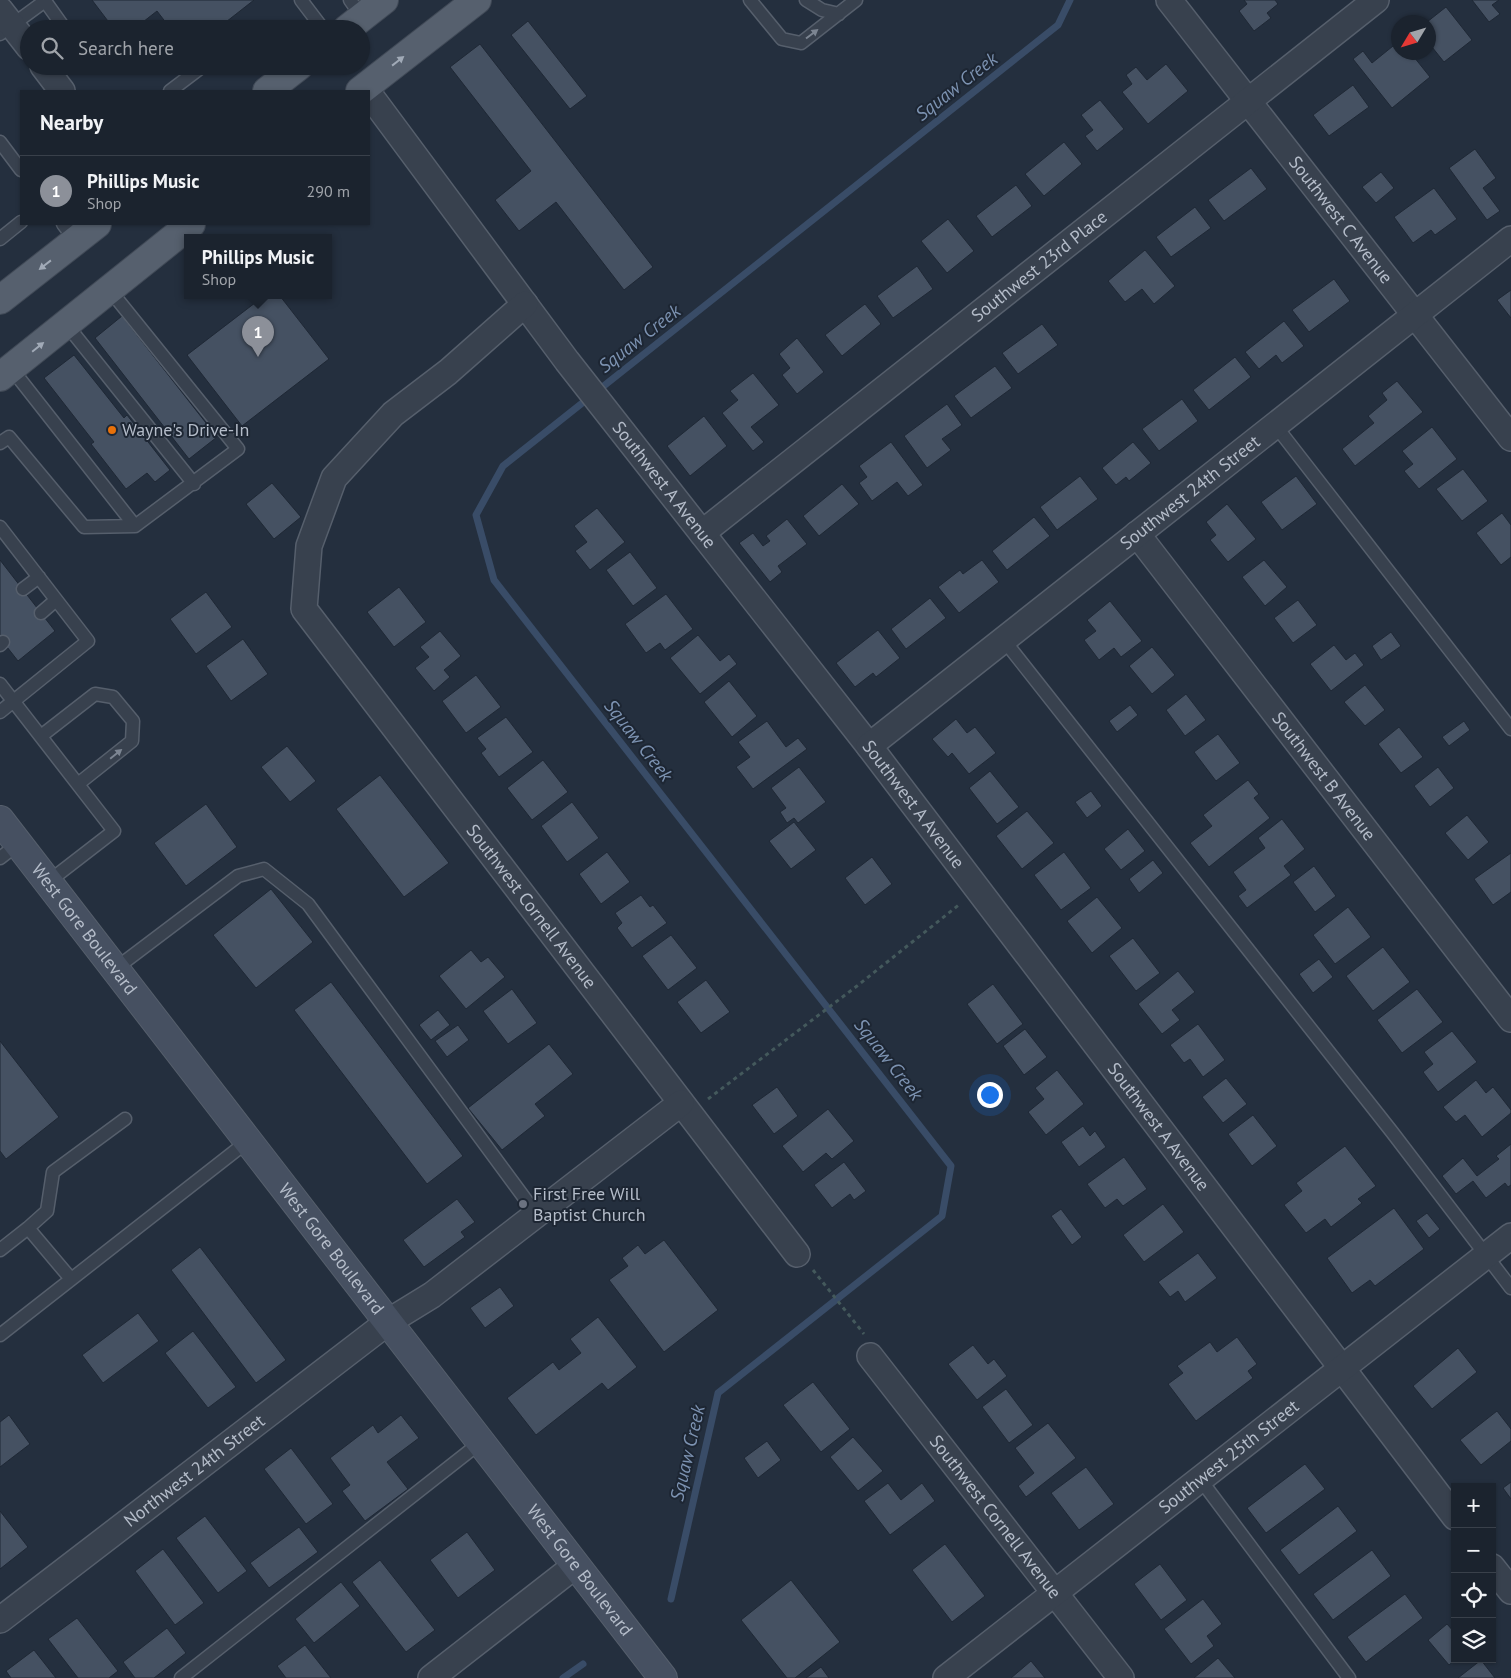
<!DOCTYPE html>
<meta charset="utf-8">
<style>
:root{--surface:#1b232e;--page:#282f3a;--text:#f1f3f6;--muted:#a0a4aa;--line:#39404a;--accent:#8c9099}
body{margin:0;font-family:"PT Sans",sans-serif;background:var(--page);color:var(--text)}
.controls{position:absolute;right:15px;bottom:15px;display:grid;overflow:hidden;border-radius:0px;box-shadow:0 1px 4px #0004}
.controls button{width:45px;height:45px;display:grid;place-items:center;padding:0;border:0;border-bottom:1px solid var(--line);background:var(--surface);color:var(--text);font:25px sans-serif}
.compass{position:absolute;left:1391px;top:15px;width:45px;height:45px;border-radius:50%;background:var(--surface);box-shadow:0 1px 4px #0004;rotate:232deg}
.you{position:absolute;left:989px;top:1094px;width:18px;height:18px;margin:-12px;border:4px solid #fff;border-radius:50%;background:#1a73e8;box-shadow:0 0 0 8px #1a73e833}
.badge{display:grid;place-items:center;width:32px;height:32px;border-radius:50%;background:var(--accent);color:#fff;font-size:16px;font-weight:700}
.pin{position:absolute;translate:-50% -41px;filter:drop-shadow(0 1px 2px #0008)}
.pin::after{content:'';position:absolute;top:26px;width:18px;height:15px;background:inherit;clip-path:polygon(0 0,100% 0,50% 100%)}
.popup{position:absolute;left:184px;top:234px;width:148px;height:65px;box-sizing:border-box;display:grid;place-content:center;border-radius:0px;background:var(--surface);filter:drop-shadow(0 1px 4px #0005);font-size:16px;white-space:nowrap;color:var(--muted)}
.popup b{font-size:19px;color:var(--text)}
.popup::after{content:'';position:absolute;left:50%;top:100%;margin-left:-10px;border:10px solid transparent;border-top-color:var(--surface)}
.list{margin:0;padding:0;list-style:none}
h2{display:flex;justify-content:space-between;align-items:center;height:65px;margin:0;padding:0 20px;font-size:21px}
h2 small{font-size:16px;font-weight:400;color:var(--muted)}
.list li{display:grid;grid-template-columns:32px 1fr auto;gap:15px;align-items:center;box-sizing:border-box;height:70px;padding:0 20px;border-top:1px solid var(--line)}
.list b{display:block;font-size:19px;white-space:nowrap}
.list p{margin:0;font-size:16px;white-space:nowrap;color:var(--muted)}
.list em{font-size:16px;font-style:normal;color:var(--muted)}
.icon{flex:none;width:28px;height:28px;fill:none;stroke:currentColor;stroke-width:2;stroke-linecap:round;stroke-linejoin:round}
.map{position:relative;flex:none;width:1511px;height:1678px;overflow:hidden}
.search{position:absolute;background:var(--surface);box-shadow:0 1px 4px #0004;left:20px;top:20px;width:350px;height:55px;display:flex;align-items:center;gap:12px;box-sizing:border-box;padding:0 18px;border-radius:28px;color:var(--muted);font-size:19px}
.panel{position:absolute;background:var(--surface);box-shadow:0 1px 4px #0004;left:20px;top:90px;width:350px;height:135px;border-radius:0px}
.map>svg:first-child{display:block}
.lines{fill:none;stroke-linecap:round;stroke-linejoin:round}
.stream{stroke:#394c67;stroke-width:7}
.building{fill:#455162;stroke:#1f2835}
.lane-casing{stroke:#565f6c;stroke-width:15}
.street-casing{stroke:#565f6c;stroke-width:28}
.secondary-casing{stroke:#565f6c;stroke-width:30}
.primary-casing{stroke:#414a57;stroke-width:30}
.path{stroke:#44595c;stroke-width:3;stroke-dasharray:4 4;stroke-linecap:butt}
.lane{stroke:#38414e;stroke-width:12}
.street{stroke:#38414e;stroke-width:25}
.secondary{stroke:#465061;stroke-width:28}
.primary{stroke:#56606e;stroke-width:28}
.oneway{fill:#7c8592}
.oneway2{fill:#a1aab7}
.food-dot{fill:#e8710a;stroke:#1d2633;stroke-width:2}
.worship-dot{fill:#6b7280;stroke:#1d2633;stroke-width:2}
.labels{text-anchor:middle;stroke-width:4;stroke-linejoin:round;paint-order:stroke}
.street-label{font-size:18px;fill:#b4bcc9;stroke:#1d2633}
.poi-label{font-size:18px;fill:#b4bcc9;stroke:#1d2633;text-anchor:start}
.water-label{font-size:19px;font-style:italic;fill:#7c92b1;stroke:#1d2633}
</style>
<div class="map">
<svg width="1511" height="1678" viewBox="0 0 1511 1678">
<rect width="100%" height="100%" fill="#242f3e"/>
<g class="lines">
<path class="stream" d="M671,1599L718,1393L942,1216L951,1166L494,580L476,515L503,466L1058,25L1070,0
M563,1678L583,1664"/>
</g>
<path class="building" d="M92,0H254L217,29H164L167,24L157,11L134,29H114Z
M1244,0H1275L1278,4L1267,13L1271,18L1254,31L1239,11L1247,4Z
M1472,0H1499L1492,5L1500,14L1489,22Z
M1446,7L1472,40L1444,62L1428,42V22H1427Z
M528,21L587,96L570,109L511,35Z
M1398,42V52H1410L1430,77L1392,108L1353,59L1363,51L1372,63Z
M480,44L653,267L624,290L556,202L519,231L495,200L531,171L450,67Z
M1166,64L1188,91L1148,124L1122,92L1132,84L1126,75L1136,67L1147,80Z
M1353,85L1369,107L1329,136L1313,115Z
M1100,100L1124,129L1097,151L1085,136L1093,130L1081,115Z
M1064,142L1082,164L1044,196L1025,174Z
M1475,149L1496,178L1483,188L1500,211L1487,220L1449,168Z
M1251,168L1267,189L1224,221L1208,200Z
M1381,172L1394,188L1376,203L1362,187Z
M1016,185L1032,206L992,237L976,216Z
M1434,188L1457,219L1435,235L1431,230L1413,243L1394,217Z
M1195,207L1211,228L1171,257L1156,237Z
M948,219L974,251L947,273L921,241Z
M1145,250L1175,286L1154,304L1142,289L1125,302L1108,281Z
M917,266L933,289L893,318L877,296Z
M1334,279L1350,301L1309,332L1292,310Z
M1511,290V318L1497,300Z
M264,296H280L329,359L242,426L187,355Z
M865,304L881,324L842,356L825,335Z
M122,316L217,437L189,459L95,338Z
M1284,321L1304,346L1282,363L1276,355L1259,369L1245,352Z
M1042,324L1058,345L1018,374L1002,353Z
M797,338L824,372L797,394L782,375L790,368L779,354Z
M74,355L124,418L127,415L170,470L155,482L147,473L126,489L91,444L94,442L44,378Z
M1235,357L1251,377L1209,410L1193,390Z
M995,366L1012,388L971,418L954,396Z
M753,373L779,405L751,427L764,442L753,451L722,413L738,400L730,391Z
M1397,381L1423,412L1355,466L1342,449L1374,423L1368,416L1387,400L1382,393Z
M1182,399L1198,421L1159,451L1142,429Z
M947,404L962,425L942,439L951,450L927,468L904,436Z
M704,416L727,446L690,476L667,446Z
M1432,427L1457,459L1419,489L1404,471L1413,464L1402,451Z
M891,442L923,485L908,496L897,482L872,501L859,483L867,477L859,466Z
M1133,442L1151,463L1129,481L1126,477L1116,485L1102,468Z
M1463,469L1488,501L1462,521L1436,489Z
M1080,476L1098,499L1057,530L1040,507Z
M1296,476L1317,504L1282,530L1261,502Z
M272,483L301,517L274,539L246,504Z
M842,484L859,504L819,536L803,516Z
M1227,504L1256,539L1228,562L1210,540L1216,535L1206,522Z
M597,508L625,542L590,570L575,551L587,542L574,526Z
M1502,513L1511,525V557L1501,565L1476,533Z
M1034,517L1050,536L1007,570L992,551Z
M787,519L807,544L778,566L782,572L770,582L739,543L753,533L763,546L770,541L766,536Z
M630,552L657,588L633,606L606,570Z
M0,560L55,631L18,661L0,638Z
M982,560L999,582L959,613L938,587L960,570L963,574Z
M1264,560L1287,587L1265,606L1242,577Z
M399,587L426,622L394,647L367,612Z
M206,592L232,627L196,654L170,619Z
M666,594L693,629L665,650L660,643L646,653L625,624Z
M930,598L946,618L906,649L891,629Z
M1298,600L1317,625L1293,643L1274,618Z
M1110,601L1142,641L1121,657L1114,648L1099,660L1084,640L1096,631L1087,620Z
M878,630L900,658L876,677L873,673L855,687L836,663Z
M440,631L461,656L444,670L450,677L434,691L415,668L429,657L420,647Z
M1391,632L1401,646L1381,660L1372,646Z
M698,635L720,661L729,654L737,664L700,694L670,658Z
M243,639L268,674L231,701L206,666Z
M1334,645L1346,660L1355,653L1364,665L1331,691L1310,664Z
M1152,647L1175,675L1152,694L1129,666Z
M476,675L501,707L466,733L442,701Z
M729,681L757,716L732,737L704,702Z
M1365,685L1385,710L1365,726L1344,702Z
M1186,694L1206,720L1185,736L1166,710Z
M1130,705L1138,715L1117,732L1109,721Z
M506,717L533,752L499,777L481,753L486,749L477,738Z
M956,719L967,733L975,727L996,753L969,774L952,753L948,757L932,739Z
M767,721L786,747L798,738L807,749L753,789L736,767L750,757L738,742Z
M1464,721L1470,730L1449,746L1442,737Z
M1399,727L1423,757L1401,773L1378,744Z
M1218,734L1240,763L1216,781L1194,752Z
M287,746L316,781L290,802L261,767Z
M543,760L568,792L532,820L507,788Z
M799,767L826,802L798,823L794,818L787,823L780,812L786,808L771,788Z
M1438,767L1454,788L1430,807L1414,786Z
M990,771L1019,807L997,824L969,788Z
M380,775L449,863L404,897L336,809Z
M1248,780L1259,794L1254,798L1270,818L1209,867L1190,843L1212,826L1203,815Z
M1091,791L1102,806L1087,818L1075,802Z
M572,802L599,838L567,862L541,826Z
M206,804L237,847L186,886L154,843Z
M1027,811L1054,843L1022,869L996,836Z
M1467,815L1489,842L1468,860L1445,833Z
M1282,819L1305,849L1284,866L1291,875L1247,908L1238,896L1246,890L1233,872L1265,848L1258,838Z
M794,822L816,850L791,869L769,841Z
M1128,829L1145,851L1121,870L1104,849Z
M607,852L630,882L601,904L579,874Z
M1064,852L1091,888L1061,910L1034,875Z
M1511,853V892L1493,905L1474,879Z
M872,857L892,884L865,905L845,878Z
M1153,860L1163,873L1139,893L1129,879Z
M1314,866L1336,896L1315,912L1293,882Z
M271,889L313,942L256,988L213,935Z
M641,895L650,907L653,905L667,923L632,948L617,928L622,923L615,913Z
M1097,897L1122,928L1092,953L1067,921Z
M1348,907L1371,937L1335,964L1313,935Z
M671,935L697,968L668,990L642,956Z
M1133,938L1160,973L1136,991L1109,956Z
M1383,947L1410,982L1373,1011L1346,976Z
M471,950L481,962L488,957L505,977L466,1009L439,976Z
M1319,959L1333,977L1313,993L1299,974Z
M1178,971L1195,992L1172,1010L1180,1020L1162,1034L1138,1004Z
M706,980L730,1012L701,1033L677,1002Z
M331,982L463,1156L427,1184L294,1010Z
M993,984L1023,1024L997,1044L967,1004Z
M512,989L537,1023L508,1044L483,1011Z
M1417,989L1443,1022L1402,1053L1377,1020Z
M438,1010L450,1025L431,1040L419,1025Z
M1198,1024L1225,1060L1203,1077L1190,1059L1184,1063L1170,1045Z
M458,1025L469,1040L447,1057L435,1041Z
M1025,1029L1047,1057L1024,1075L1003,1046Z
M1452,1031L1477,1062L1438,1092L1423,1072L1433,1064L1424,1052Z
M0,1041L59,1117L6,1159L0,1151Z
M549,1044L573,1074L535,1104L545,1116L502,1150L468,1108Z
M1057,1070L1084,1104L1046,1135L1028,1112L1044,1099L1035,1088Z
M1226,1078L1247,1104L1223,1123L1202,1097Z
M1476,1080L1486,1093L1493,1087L1511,1110V1113L1482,1137L1465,1115L1456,1122L1443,1107Z
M777,1087L798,1116L774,1134L752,1105Z
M828,1109L854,1141L832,1159L826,1153L803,1172L782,1146Z
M1253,1115L1277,1146L1252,1166L1228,1134Z
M1083,1126L1090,1136L1095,1131L1106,1147L1079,1167L1061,1142Z
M1511,1144V1185L1508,1187L1505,1183L1486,1198L1473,1181L1456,1194L1442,1176L1463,1158L1477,1176L1499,1159L1496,1156Z
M1345,1146L1376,1186L1358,1199L1362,1203L1331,1227L1325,1219L1306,1233L1284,1205L1302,1191L1296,1183Z
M1124,1157L1147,1189L1123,1206L1117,1199L1105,1208L1087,1184Z
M844,1162L866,1191L854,1200L850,1194L832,1208L814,1185Z
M457,1199L475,1222L461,1232L465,1237L424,1267L403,1240Z
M1163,1204L1184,1232L1144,1262L1123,1235Z
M1394,1208L1424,1249L1375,1286L1370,1280L1352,1293L1327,1258Z
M1061,1209L1082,1237L1072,1245L1051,1216Z
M1427,1213L1440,1229L1429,1238L1416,1221Z
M664,1240L718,1310L664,1352L609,1280L628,1266L622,1258L638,1245L645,1254Z
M200,1247L286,1360L256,1383L171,1270Z
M1198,1253L1217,1278L1185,1302L1178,1291L1170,1297L1158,1282Z
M500,1287L514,1306L485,1328L470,1308Z
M138,1313L159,1341L103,1383L82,1355Z
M598,1317L637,1367L608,1390L602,1383L536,1435L507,1398L553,1362L559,1370L581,1353L570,1339Z
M193,1331L236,1387L208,1408L165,1353Z
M1237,1337L1257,1364L1248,1371L1253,1378L1196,1421L1168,1384L1183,1373L1177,1366L1210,1342L1217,1352Z
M973,1345L988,1364L994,1359L1007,1376L977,1400L948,1364Z
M1458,1348L1477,1372L1432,1409L1413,1386Z
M813,1382L850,1429L821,1452L783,1405Z
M1006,1389L1033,1425L1009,1443L982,1407Z
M1497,1411L1511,1429V1441L1481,1465L1460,1440Z
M9,1415L30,1444L0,1467V1422Z
M401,1415L419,1438L387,1462L408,1489L365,1521L342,1491L350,1485L330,1458L373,1425L378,1433Z
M1048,1423L1076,1458L1026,1497L1018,1486L1034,1473L1015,1448Z
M853,1437L883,1471L858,1491L830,1457Z
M767,1441L781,1460L758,1478L744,1458Z
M291,1448L333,1504L306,1524L264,1469Z
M1305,1464L1325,1489L1266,1533L1247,1508Z
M1086,1467L1114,1504L1079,1530L1051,1493Z
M1511,1482V1499L1503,1488Z
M888,1483L901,1500L922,1483L935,1501L890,1535L864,1501Z
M1338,1506L1357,1531L1299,1575L1280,1550Z
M0,1511L28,1547L0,1569Z
M205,1516L247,1571L218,1593L176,1538Z
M299,1527L318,1552L269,1588L250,1563Z
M467,1532L495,1570L458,1598L430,1560Z
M945,1544L985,1596L952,1622L912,1570Z
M163,1549L204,1603L175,1625L135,1571Z
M1372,1550L1391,1576L1333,1620L1313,1594Z
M380,1560L435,1630L406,1652L352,1582Z
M1160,1564L1187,1600L1161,1620L1134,1584Z
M791,1580L840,1642L795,1678H787L741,1620Z
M341,1582L360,1606L314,1643L295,1619Z
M1405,1594L1423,1618L1366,1662L1347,1637Z
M1203,1599L1222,1624L1207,1636L1214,1646L1191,1664L1164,1629Z
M77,1618L118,1671L109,1678H78L48,1639Z
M1447,1624L1455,1633L1456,1659L1449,1665L1428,1640Z
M167,1628L186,1653L154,1678H135L123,1662Z
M305,1645L331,1678H286L277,1666Z
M34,1650L56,1678H11L6,1671Z
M1218,1658L1235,1678H1194Z
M1481,1660L1495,1678H1458Z
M1031,1661L1045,1678H1011Z
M821,1667L829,1678H806Z"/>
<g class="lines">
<g class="lane-casing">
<path id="lane" d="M301,0L323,29
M350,0L362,17
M750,0L782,39L801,43L856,0
M806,0L822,10L839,14
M0,34L45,1L65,29
M50,76L62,66
M170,91L203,66
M0,142L21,170
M63,224L76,241
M0,239L21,222
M66,324L194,484
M11,368L135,526
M1275,425L1511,729
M0,443L9,437L84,527L135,526L238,449L109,289
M0,527L88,641L0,712
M23,589L39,577
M41,613L56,600
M1003,639L1392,1132L1511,1288
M0,645L3,642
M0,684L114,831L48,882
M41,736L95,694L113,697L133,721L132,741L78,784
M0,858L18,844
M115,969L238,876L264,869L308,904L537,1215
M28,1228L47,1211L53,1172L125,1119
M0,1250L28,1228L71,1279
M0,1335L248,1141
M1200,1479L1349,1678
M181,1678L481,1442"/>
</g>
<g class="street-casing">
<g id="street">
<path id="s1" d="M1169,0L1511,438"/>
<path d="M0,10L29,47"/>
<path d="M43,66L62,91"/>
<path id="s2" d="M369,94L567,361L869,746L1455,1517"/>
<path id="s3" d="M525,304L448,372L393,414L334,478L309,546L304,609L797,1254"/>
<path id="s4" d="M702,533L1376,0"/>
<path id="s5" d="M1137,534L1511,1019"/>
<path id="s6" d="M869,746L1511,239"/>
<path id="s7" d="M870,1356L1121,1678"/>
<path d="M1492,1567L1511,1591"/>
<path id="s8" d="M0,1620L388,1322L432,1295L681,1103"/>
<path d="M431,1678L576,1565"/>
<path id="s9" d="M946,1678L1511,1236"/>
</g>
</g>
<g class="secondary-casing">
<g id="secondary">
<path id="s10" d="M0,820L663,1678"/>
</g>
</g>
<g class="primary-casing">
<path id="primary" d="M347,29L384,0
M267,91L299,66
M360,91L477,0
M0,300L97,224
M0,377L191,224"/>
</g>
<path class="path" d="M708,1099L857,986L960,904
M813,1270L864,1334"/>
<use href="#lane" class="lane"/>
<use href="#street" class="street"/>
<use href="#secondary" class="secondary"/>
<use href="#primary" class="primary"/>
</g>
<defs><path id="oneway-solid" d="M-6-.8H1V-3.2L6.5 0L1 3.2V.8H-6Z" transform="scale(1.25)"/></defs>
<g class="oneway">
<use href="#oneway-solid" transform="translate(812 34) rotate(-37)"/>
<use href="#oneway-solid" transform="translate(116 754) rotate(-39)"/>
</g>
<g class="oneway2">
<use href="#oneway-solid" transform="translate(398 61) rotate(-38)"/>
<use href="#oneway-solid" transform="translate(45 265) rotate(142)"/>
<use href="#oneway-solid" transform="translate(38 347) rotate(-39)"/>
</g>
<circle class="food-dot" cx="112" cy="430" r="5"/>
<circle class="worship-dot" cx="523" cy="1204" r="5"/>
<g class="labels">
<g class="street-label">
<text dy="6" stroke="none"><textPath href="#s1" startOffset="279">Southwest C Avenue</textPath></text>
<text dy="6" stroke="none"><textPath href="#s4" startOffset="430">Southwest 23rd Place</textPath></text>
<text dy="6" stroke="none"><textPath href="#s2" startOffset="490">Southwest A Avenue</textPath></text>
<text dy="6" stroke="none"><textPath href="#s6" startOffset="409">Southwest 24th Street</textPath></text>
<text dy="6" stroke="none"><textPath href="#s5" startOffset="306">Southwest B Avenue</textPath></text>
<text dy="6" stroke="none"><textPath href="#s2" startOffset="895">Southwest A Avenue</textPath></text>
<text dy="6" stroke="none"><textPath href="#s3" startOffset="769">Southwest Cornell Avenue</textPath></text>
<text dy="6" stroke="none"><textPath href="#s10" startOffset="138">West Gore Boulevard</textPath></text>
<text dy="6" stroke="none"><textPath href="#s2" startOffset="1300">Southwest A Avenue</textPath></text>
<text dy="6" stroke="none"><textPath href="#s10" startOffset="542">West Gore Boulevard</textPath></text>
<text dy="6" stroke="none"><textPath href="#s9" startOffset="359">Southwest 25th Street</textPath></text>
<text dy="6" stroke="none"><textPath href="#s8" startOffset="245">Northwest 24th Street</textPath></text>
<text dy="6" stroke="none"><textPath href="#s7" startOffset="204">Southwest Cornell Avenue</textPath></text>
<text dy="6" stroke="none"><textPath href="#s10" startOffset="948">West Gore Boulevard</textPath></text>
</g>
<g class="poi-label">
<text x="122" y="436">Wayne's Drive-In</text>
<text x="533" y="1200">First Free Will<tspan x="533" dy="21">Baptist Church</tspan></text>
</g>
<g class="water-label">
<text transform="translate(956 86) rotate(-38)" y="7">Squaw Creek</text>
<text transform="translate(639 338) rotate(-38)" y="7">Squaw Creek</text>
<text transform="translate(639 740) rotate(52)" y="7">Squaw Creek</text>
<text transform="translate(889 1059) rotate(52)" y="7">Squaw Creek</text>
<text transform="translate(687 1453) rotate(-77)" y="7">Squaw Creek</text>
</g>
</g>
</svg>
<div class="controls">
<button>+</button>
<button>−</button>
<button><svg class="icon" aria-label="locate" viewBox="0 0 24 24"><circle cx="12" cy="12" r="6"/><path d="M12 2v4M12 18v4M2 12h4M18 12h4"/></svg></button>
<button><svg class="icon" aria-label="layers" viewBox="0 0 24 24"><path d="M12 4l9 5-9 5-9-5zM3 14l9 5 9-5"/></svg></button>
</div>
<svg class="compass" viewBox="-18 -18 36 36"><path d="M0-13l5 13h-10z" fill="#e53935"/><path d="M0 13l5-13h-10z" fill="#a0a4aa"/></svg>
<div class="you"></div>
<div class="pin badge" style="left:258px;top:357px">1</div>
<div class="popup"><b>Phillips Music</b>Shop</div>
<div class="search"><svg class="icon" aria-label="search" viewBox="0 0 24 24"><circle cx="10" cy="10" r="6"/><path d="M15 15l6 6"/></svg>Search here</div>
<section class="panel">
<h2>Nearby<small></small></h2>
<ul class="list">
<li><span class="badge">1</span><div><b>Phillips Music</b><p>Shop</p></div><em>290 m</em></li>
</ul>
</section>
</div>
